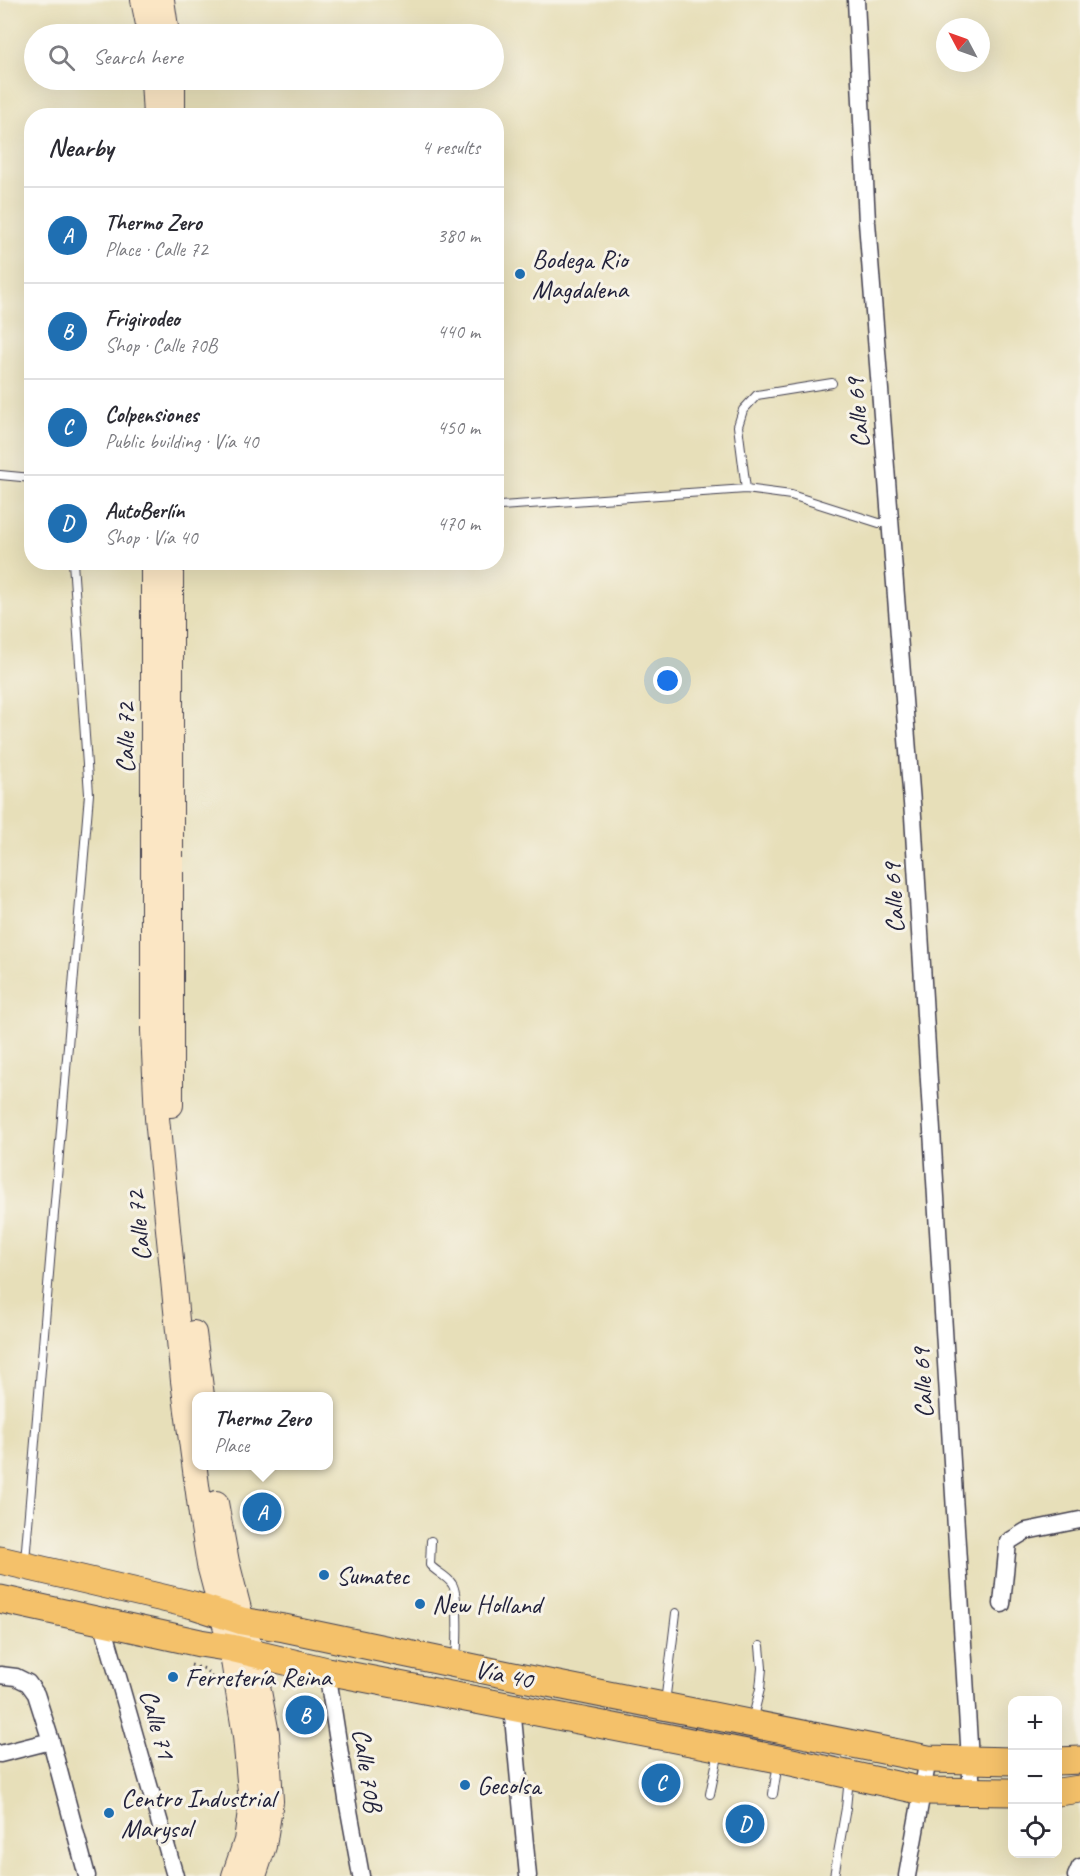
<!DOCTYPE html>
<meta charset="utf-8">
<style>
:root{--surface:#fff;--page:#f2f2f3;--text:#2b2b33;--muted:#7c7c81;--line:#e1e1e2;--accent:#1f6fb2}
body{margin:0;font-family:Caveat,sans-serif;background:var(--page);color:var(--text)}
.controls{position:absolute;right:18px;bottom:18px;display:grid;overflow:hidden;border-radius:12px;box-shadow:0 6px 24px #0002}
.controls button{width:54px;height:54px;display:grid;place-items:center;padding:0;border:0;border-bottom:2px solid var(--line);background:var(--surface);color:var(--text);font:30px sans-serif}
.compass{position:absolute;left:936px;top:18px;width:54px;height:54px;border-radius:50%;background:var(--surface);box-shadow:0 6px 24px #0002;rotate:311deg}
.you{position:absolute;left:668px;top:681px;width:21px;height:21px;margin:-15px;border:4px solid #fff;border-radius:50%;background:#1a73e8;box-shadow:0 0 0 9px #1a73e833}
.badge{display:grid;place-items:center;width:39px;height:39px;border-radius:50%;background:var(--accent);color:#fff;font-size:20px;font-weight:700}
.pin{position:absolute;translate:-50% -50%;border:3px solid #fff;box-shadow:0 2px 6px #0006}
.popup{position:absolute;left:192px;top:1392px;width:141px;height:78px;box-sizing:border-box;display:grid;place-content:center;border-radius:12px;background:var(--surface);filter:drop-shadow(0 2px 4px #0005);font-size:20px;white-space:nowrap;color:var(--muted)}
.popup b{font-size:22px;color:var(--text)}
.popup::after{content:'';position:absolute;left:50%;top:100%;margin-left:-12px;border:12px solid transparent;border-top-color:var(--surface)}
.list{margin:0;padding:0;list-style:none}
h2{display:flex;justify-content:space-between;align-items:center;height:78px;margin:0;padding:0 24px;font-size:26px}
h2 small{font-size:20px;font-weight:400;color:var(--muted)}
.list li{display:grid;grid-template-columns:39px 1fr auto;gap:18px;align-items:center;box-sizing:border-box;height:96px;padding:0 24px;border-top:2px solid var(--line)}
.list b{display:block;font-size:22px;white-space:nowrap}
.list p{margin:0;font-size:20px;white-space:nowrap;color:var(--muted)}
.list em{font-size:20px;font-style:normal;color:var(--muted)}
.icon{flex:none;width:33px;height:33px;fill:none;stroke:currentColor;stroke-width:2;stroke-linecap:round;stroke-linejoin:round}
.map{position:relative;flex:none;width:1080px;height:1876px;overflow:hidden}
.search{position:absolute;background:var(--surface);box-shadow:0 6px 24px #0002;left:24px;top:24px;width:480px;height:66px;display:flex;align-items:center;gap:15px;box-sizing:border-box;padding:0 21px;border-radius:33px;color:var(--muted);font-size:22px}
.panel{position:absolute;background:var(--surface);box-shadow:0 6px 24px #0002;left:24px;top:108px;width:480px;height:462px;border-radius:24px}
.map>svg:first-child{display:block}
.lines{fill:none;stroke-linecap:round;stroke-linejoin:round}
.service-casing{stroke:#403e4e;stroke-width:10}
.minor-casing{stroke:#403e4e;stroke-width:19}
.secondary-casing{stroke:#403e4e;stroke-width:26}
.trunk-casing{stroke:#403e4e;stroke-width:29}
.path{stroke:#403e4e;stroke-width:3;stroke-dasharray:1.5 4.5;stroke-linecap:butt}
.service{stroke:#fff;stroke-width:8}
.minor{stroke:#fff;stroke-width:16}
.secondary{stroke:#fbe6c4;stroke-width:24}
.trunk{stroke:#f4c16b;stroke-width:27}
.poi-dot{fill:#1f6fb2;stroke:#f7f3e8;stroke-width:2}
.labels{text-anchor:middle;stroke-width:6;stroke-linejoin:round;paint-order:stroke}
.poi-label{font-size:26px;fill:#22223b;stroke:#f7f3e8;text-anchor:start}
.street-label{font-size:26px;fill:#22223b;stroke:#f7f3e8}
</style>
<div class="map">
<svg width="1080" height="1876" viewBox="0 0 1080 1876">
<rect width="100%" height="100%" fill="#f7f3e8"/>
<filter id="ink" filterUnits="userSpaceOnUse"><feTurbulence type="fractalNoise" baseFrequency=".0167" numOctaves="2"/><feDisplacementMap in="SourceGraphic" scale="12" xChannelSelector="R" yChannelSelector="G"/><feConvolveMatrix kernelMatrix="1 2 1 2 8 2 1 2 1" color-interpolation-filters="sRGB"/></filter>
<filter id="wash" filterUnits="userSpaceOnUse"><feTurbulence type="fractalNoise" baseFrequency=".008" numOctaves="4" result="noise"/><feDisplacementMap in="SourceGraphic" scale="24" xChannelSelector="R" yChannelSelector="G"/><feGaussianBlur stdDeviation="1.35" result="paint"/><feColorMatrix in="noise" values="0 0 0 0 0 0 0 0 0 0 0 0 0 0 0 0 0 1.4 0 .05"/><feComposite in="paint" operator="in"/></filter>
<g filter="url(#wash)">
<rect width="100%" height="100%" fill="#e7dfb9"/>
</g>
<g filter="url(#ink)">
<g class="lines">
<g class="service-casing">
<path id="service" d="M0,475L32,478
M746,489L738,426L743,410L757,395L832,383
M500,506L746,489L791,495L879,523H891
M431,1541L430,1565C436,1572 447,1576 452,1584C459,1593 458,1648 455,1661
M25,1561L89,794L73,562
M665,1703L676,1613
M752,1721L760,1689L762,1668L760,1646
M710,1794L719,1751
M773,1794L778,1763
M834,1876L846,1808L849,1778"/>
</g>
<g class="minor-casing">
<path id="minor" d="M856,0L867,222L913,816L972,1793
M1002,1604L1008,1542L1026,1531L1080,1520
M102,1621L175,1876
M327,1671L348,1805L361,1876
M0,1675L16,1677L28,1683L36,1694L51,1741L87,1876
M512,1707L528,1876
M0,1754L51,1741
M907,1876L928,1759
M1076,1876L1080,1867"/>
</g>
<g class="secondary-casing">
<path id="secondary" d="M143,0L150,34
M162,0L167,34
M153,80L155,116
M173,80V116
M153,562V1031L157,1118L183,1381L201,1515L209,1565L231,1648L245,1736L251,1803L246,1841L234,1876
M171,562V1105
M194,1333L202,1396
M216,1503L227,1562L242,1621L252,1654L267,1734L271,1801L264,1846L254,1876"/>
</g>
<g class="trunk-casing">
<path id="trunk" d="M0,1560L193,1605L242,1621L284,1628L513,1676L928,1759L1012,1761
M0,1599L200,1643L231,1648L327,1671L778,1759L923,1791L1012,1792
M1058,1761L1080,1760
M1058,1792L1080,1789"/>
</g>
<path class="path" d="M191,1665L206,1669L215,1683"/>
<use href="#service" class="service"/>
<use href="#minor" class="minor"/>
<use href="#secondary" class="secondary"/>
<use href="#trunk" class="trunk"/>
</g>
</g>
<g class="poi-dot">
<circle cx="520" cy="274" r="6"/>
<circle cx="324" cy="1575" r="6"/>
<circle cx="420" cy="1604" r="6"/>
<circle cx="173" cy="1677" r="6"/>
<circle cx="465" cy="1785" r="6"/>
<circle cx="109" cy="1813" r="6"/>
</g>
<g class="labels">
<g class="poi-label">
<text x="532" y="268">Bodega Rio<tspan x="532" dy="30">Magdalena</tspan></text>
<text x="336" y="1584">Sumatec</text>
<text x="432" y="1613">New Holland</text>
<text x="185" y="1686">Ferretería Reina</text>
<text x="477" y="1794">Gecolsa</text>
<text x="121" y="1807">Centro Industrial<tspan x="121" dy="30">Marysol</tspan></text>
</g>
<g class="street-label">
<text transform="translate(857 413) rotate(-95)" y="9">Calle 69</text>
<text transform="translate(125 738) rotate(-90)" y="9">Calle 72</text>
<text transform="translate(893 898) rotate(-93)" y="9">Calle 69</text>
<text transform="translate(138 1226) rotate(-96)" y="9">Calle 72</text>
<text transform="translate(922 1383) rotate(-93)" y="9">Calle 69</text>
<text transform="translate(504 1674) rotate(12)" y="9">Vía 40</text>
<text transform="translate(158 1724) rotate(74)" y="9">Calle 71</text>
<text transform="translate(368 1770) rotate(81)" y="9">Calle 70B</text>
</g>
</g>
</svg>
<div class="controls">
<button>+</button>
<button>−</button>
<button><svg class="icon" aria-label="locate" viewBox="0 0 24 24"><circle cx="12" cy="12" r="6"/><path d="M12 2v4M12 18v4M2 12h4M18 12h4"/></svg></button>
</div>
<svg class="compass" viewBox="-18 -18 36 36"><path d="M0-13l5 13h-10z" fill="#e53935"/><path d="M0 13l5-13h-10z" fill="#7c7c81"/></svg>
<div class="you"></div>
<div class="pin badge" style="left:262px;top:1512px">A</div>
<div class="popup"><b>Thermo Zero</b>Place</div>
<div class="pin badge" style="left:305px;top:1715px">B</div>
<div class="pin badge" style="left:661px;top:1783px">C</div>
<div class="pin badge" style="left:745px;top:1824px">D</div>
<div class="search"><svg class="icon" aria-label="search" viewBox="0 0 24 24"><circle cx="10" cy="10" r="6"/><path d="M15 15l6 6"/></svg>Search here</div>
<section class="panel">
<h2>Nearby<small>4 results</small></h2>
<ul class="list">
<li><span class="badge">A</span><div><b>Thermo Zero</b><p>Place · Calle 72</p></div><em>380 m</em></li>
<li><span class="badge">B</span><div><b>Frigirodeo</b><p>Shop · Calle 70B</p></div><em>440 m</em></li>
<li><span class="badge">C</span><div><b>Colpensiones</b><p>Public building · Vía 40</p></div><em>450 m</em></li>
<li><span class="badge">D</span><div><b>AutoBerlín</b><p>Shop · Vía 40</p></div><em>470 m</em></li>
</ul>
</section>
</div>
